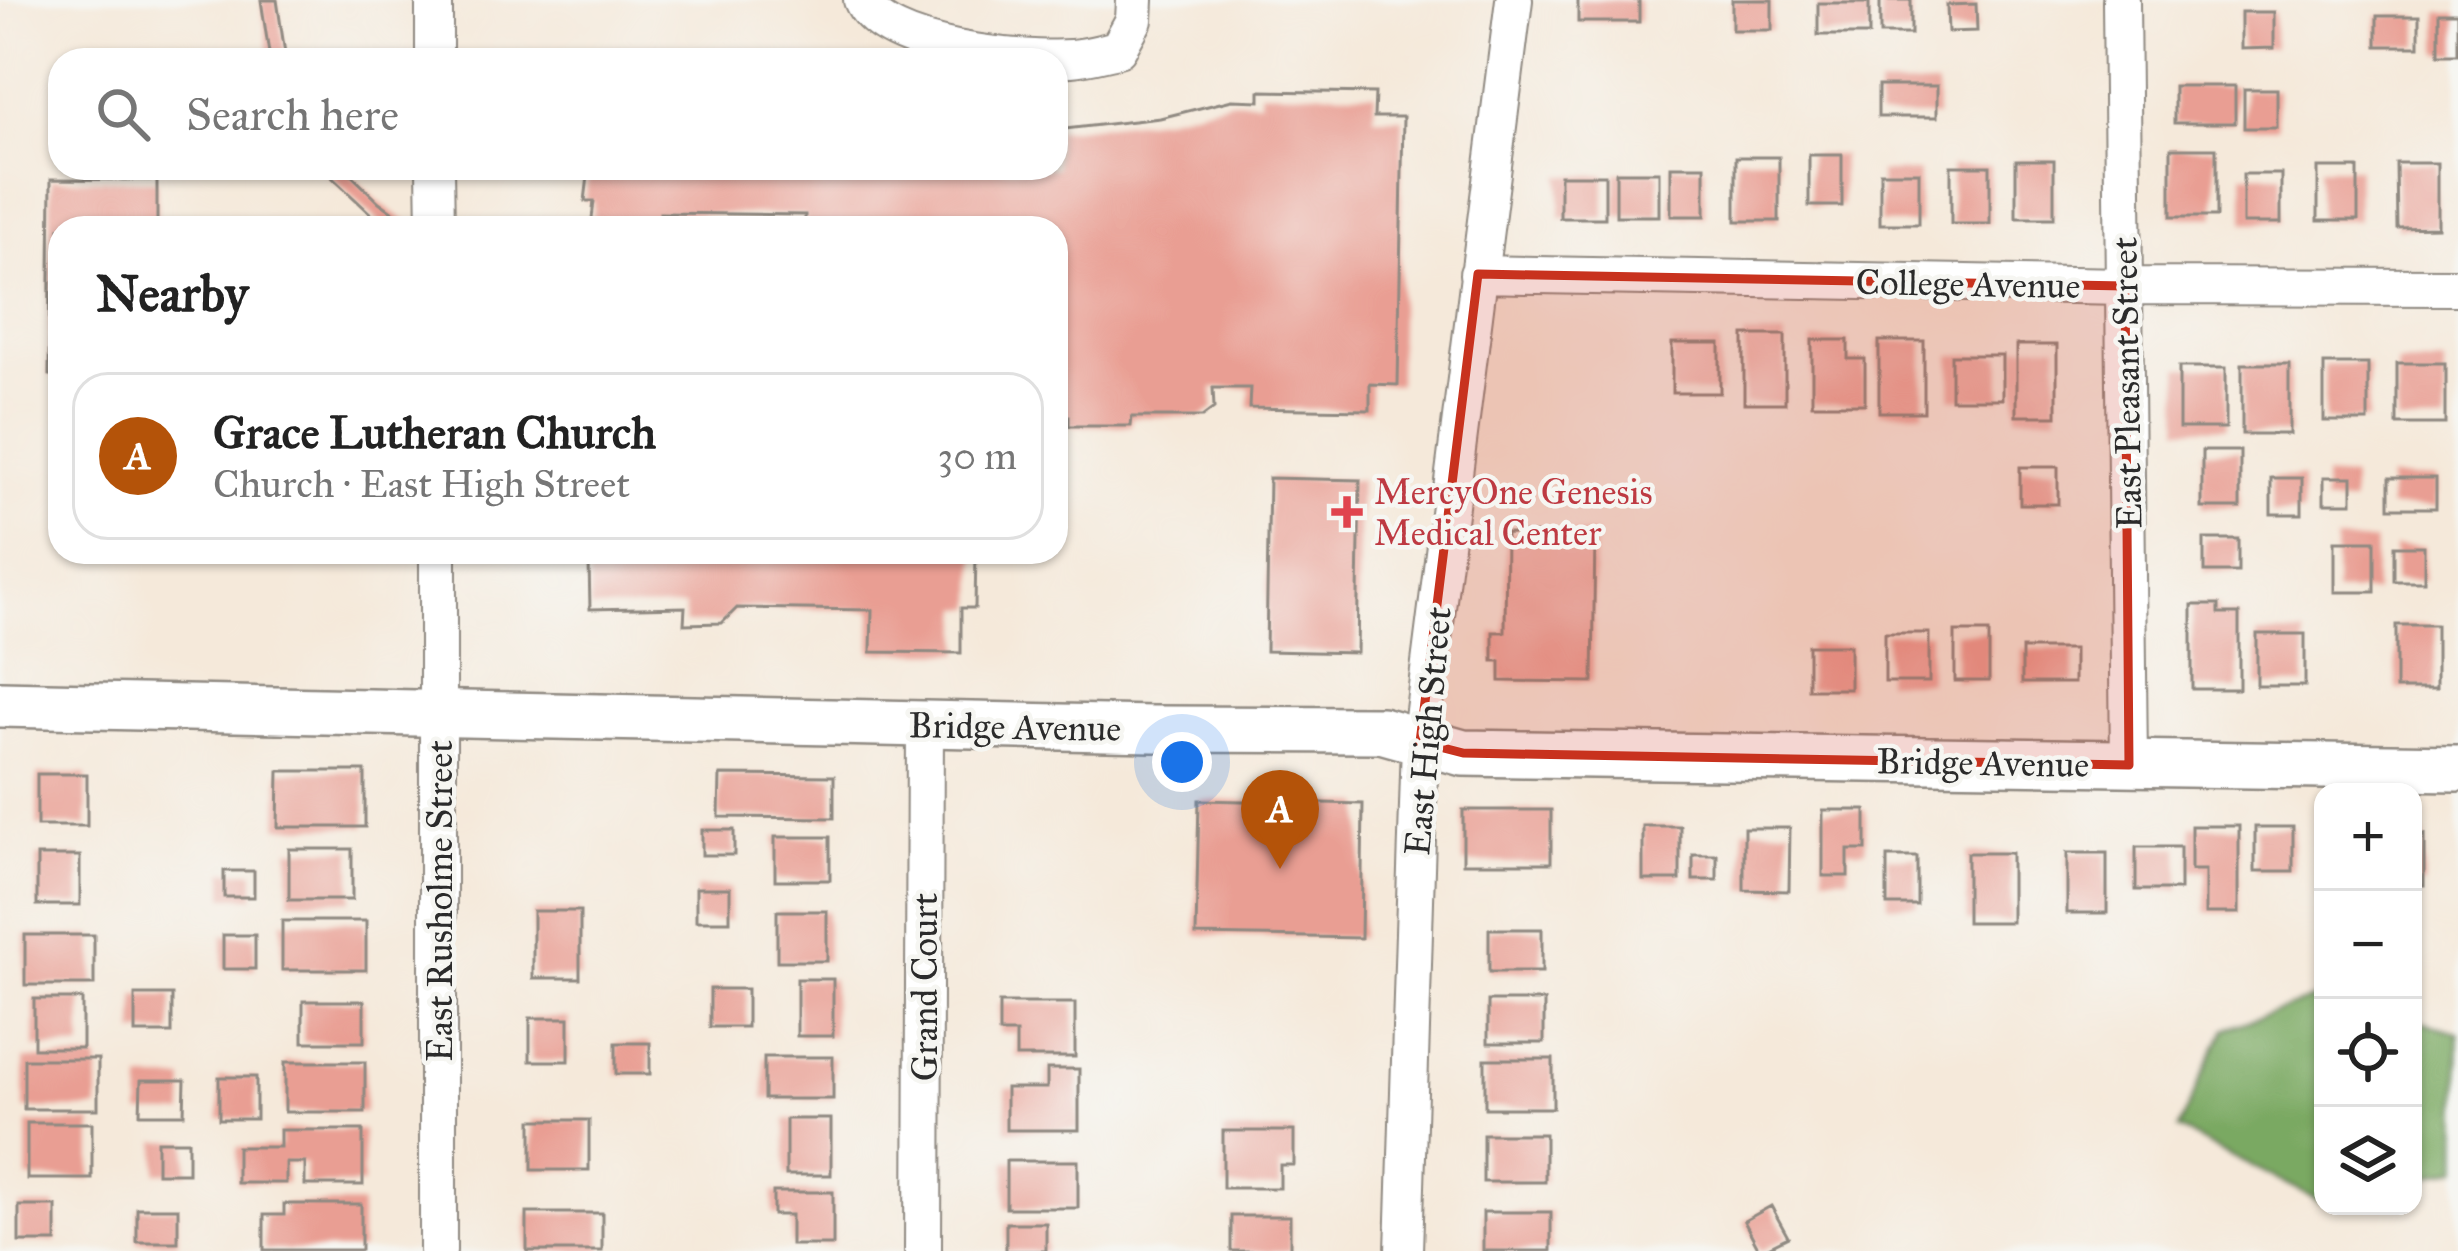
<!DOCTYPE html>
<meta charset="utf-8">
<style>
:root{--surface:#fff;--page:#f2f2f2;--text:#222;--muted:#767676;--line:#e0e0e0;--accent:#b45309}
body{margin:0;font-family:"IM FELL Great Primer",serif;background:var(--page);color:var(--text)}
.controls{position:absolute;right:36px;bottom:36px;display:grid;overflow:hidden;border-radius:24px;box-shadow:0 3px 9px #0004}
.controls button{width:108px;height:108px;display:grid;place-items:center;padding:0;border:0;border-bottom:3px solid var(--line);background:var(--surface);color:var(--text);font:60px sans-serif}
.you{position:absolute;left:1182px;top:762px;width:42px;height:42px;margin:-30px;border:9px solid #fff;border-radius:50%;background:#1a73e8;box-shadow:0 0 0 18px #1a73e833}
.badge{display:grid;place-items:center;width:78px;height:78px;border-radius:50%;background:var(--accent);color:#fff;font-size:39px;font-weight:700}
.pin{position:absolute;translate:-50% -99px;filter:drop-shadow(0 3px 6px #0008)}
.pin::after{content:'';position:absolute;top:63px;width:42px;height:36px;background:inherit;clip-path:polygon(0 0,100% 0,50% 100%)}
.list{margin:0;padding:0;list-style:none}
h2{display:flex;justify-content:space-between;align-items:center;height:156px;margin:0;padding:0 48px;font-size:51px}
h2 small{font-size:39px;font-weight:400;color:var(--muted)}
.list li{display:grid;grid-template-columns:78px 1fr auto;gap:36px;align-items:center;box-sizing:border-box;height:168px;margin:0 24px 24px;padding:0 24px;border:3px solid var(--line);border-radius:36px}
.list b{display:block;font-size:45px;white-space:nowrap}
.list p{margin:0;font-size:39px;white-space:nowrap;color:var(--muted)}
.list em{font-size:39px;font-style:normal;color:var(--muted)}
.icon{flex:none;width:66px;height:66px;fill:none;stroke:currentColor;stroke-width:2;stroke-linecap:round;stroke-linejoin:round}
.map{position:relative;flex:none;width:2458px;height:1251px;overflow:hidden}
.search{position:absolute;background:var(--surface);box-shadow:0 3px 9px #0004;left:48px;top:48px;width:1020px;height:132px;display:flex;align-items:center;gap:30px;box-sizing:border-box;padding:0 42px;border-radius:36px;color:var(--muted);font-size:45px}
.panel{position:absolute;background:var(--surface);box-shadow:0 3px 9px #0004;left:48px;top:216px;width:1020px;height:348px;border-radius:36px}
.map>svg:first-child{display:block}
.forest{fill:#7aa962;stroke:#526a46;stroke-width:3}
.building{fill:#e99e93}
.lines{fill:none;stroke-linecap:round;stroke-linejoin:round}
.minor-casing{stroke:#908a82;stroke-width:40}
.tertiary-casing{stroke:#908a82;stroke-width:50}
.minor{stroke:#fff;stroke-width:36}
.tertiary{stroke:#fff;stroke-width:45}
.marked{fill:#c8321e;fill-opacity:0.2;stroke:#c8321e;stroke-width:9;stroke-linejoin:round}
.health-dot{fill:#e0444e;stroke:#f6f6f2;stroke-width:4.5}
.labels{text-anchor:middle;stroke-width:9;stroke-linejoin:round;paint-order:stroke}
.street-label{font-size:36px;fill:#2b2b2b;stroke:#f6f6f2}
.health-label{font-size:36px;fill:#be3a42;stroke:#f6f6f2;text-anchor:start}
</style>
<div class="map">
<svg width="2458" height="1251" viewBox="0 0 2458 1251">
<rect width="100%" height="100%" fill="#f6f6f2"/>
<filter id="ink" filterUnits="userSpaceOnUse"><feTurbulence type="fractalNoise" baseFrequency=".00833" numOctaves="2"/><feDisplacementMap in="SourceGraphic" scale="24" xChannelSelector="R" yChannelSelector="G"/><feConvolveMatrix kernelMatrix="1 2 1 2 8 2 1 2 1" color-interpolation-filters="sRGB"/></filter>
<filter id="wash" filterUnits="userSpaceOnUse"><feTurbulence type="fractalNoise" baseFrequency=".004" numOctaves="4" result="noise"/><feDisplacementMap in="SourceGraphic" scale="48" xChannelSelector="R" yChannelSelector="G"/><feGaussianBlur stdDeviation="2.7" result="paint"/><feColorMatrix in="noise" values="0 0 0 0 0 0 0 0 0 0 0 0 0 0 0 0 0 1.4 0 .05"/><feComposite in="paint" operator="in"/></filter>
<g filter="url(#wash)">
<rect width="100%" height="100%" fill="#f5e9da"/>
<path class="forest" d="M2316,998L2323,999V1202L2178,1129L2224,1029Z
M2413,1020L2458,1032V1168L2413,1181Z"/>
<g id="blocks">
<path class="building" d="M261,0H277L286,60H270Z
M1578,0H1639V22H1578Z
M1732,0H1772V30H1732Z
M1880,0H1911V34H1880Z
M1818,3H1869V35H1818Z
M1976,4L1977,31L1948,32L1947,5Z
M2241,12H2274V48L2241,49Z
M2439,13H2458V54H2439Z
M2377,16H2419V46H2377Z
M1878,86H1937V117H1878Z
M2174,86H2235V123H2174Z
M2244,89H2277V128H2244Z
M1260,91L1375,93L1374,117H1403L1398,385L1370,384V410L1249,408L1250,388H1213L1214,408L1202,417H1132L1131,426H1069V416H1061L1060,433H1056V228H805V215L660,213V228H591L594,201H585L589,168H1056V130L1160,118L1232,100L1260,101Z
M2171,148H2216V217H2171Z
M1809,155H1842V206H1809Z
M1736,157H1779V221H1736Z
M2016,160H2054V218H2016Z
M2396,163H2437V227L2397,228Z
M1671,166H1705V216H1671Z
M1951,166H1990V224H1951Z
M322,168H344L379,202L416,228H386Z
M2318,168H2358V220H2318Z
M1616,172H1659V216H1616Z
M1880,172H1919V224H1880Z
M2243,174H2281V223H2243Z
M1560,175H1605V218H1560Z
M51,179L157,180V228H60V376L49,375Z
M1744,335H1785V403H1744Z
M1812,340H1848V359H1865V404H1812Z
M1879,341H1924V412H1879Z
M1672,343H1720V393H1672Z
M2016,345H2057V416H2016Z
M1951,355H2002V399H1951Z
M2397,363H2445V424H2397Z
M2242,364H2289V434H2242Z
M2324,364H2368V421H2324Z
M2179,367H2226V428H2179Z
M2202,451H2240V508H2202Z
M2020,467H2058V504H2020Z
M2324,477H2352V503H2324Z
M1269,478L1360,480L1357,653L1266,651Z
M2271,478H2302V514H2271Z
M2389,478H2436V508H2389Z
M1506,533L1595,534L1593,682L1500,681V661H1493V632H1505Z
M2204,539H2238V572H2204Z
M2335,541H2375V592H2335Z
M2394,546H2424V581H2394Z
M540,552H976L975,608H961V653L871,652L872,610L737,608L722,623L684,624L685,607L590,609L589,562L540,561Z
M2192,605H2218V614H2239V689H2192Z
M2396,625H2436V689H2396Z
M1955,632H1989V681H1955Z
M1885,633H1929V682H1885Z
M2257,634H2305V686H2257Z
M1808,645H1850V689H1808Z
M2022,649H2074V683H2022Z
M279,771H365V827H278Z
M37,774H87V826H37Z
M720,775L834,776V818L719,817Z
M1199,800L1363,804L1361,938L1196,935Z
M1463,810H1551V863H1463Z
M1823,810H1866V850H1848V876H1823Z
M1643,826H1680V880H1643Z
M2191,826H2239V913H2206V870H2191Z
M2255,827H2293V871H2255Z
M1744,828H1790L1789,891L1744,890Z
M702,830H734V855H702Z
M2413,834H2424V885H2413Z
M775,837H830V880H775Z
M2136,847H2180V890H2136Z
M289,849H352V900H289Z
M1967,853H2011V922H1967Z
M2067,853H2107V913H2067Z
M1693,855H1717V880H1693Z
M37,856H80V905H37Z
M1887,857H1917V905H1887Z
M224,871H254V897H224Z
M696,888H730V921H696Z
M533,911H580V978H533Z
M777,911H827V961H777Z
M282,921H366V970H282Z
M1489,929H1542V972H1489Z
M25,935H94V985H25Z
M223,935H255V969H223Z
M797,979H833V1036H797Z
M710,989H747V1027H710Z
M135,995H172V1033H135Z
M34,999H82V1048H34Z
M303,1001H364V1042H303Z
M1488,1001H1544V1043H1488Z
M999,1003H1075V1057H1016V1033H999Z
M530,1018H569V1061H530Z
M616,1043H650V1074H616Z
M764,1057H833V1099H764Z
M24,1059H98V1109H24Z
M1485,1059H1553V1108H1485Z
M285,1062H365V1112H285Z
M1047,1069H1079V1130H1006V1088H1047Z
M219,1077H256V1119H219Z
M141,1080H185L184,1114H140Z
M786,1119H831V1175H786Z
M532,1120H589V1170H532Z
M27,1123H92V1179H27Z
M280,1130H363V1185H305V1163H286V1183H237V1147H280Z
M1223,1131H1294V1165H1280V1188H1223Z
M1483,1134H1545V1182H1483Z
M157,1141H188V1173H157Z
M1006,1161H1078V1208H1006Z
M773,1192H833V1245H791V1215H773Z
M284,1204H361V1250H264V1215H284Z
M19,1206H56V1242H19Z
M1771,1206L1788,1237L1760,1251L1744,1221Z
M137,1208H178V1242H137Z
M1483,1212H1551V1251H1483Z
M527,1213H602V1251H527Z
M1231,1216H1290V1251H1231Z
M1006,1223H1046V1251H1006Z"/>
</g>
</g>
<g filter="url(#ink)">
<use href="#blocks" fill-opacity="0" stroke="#908a82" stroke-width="3"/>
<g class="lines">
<g class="minor-casing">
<path id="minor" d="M434,0V60
M862,0C883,50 1022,61 1071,58C1087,57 1103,52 1118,49L1134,20L1135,0
M2121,0L2129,765
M435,168L436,228
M1478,274L2125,286L2458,287
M438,552V1251
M923,1251L925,723
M1404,1251L1420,742L1514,0"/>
</g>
<g class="tertiary-casing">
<path id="tertiary" d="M0,704L1153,729L1381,730L1463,753L2458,768"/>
</g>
<use href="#minor" class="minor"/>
<use href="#tertiary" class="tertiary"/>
</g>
</g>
<path class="marked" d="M1478,274L2125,286L2129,765L1463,753L1420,742Z"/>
<path class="health-dot" d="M1341 494h12v12h12v12h-12v12h-12v-12h-12v-12h12z"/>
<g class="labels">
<g class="street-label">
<text transform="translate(1968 283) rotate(1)" y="13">College Avenue</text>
<text transform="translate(2126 383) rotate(-91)" y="13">East Pleasant Street</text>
<text transform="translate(1015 726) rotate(1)" y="13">Bridge Avenue</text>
<text transform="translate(1427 731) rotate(-85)" y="13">East High Street</text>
<text transform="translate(1983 762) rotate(1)" y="13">Bridge Avenue</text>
<text transform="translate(439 901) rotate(-90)" y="13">East Rusholme Street</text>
<text transform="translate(924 987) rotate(-90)" y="13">Grand Court</text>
</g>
<g class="health-label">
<text x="1374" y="504">MercyOne Genesis<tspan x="1374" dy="41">Medical Center</tspan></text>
</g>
</g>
</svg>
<div class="controls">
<button>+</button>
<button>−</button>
<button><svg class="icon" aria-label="locate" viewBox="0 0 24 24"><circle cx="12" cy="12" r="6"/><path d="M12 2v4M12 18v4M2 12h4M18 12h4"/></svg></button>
<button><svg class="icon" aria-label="layers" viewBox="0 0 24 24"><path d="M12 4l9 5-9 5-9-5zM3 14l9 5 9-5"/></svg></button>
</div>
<div class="you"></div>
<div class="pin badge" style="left:1280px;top:869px">A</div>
<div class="search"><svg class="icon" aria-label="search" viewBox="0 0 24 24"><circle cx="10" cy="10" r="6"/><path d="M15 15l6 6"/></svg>Search here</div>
<section class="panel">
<h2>Nearby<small></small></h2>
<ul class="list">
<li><span class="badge">A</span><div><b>Grace Lutheran Church</b><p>Church · East High Street</p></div><em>30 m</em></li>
</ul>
</section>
</div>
